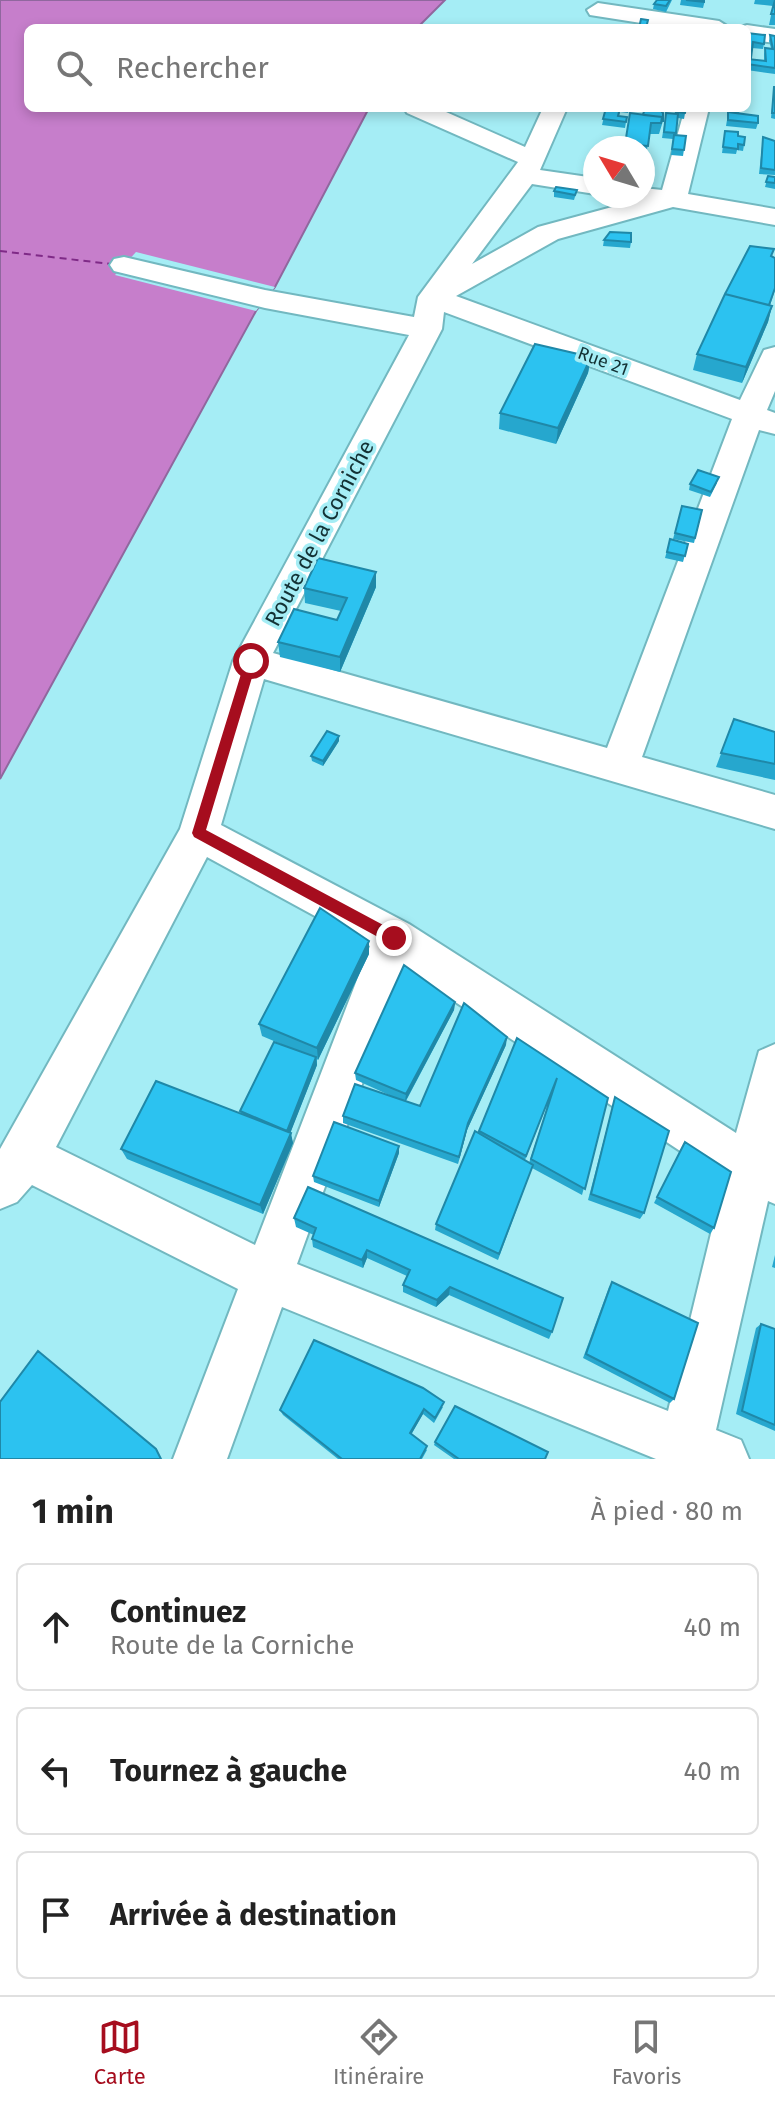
<!DOCTYPE html>
<html lang="fr">
<meta charset="utf-8">
<style>
:root{--surface:#fff;--page:#f2f2f2;--text:#222;--muted:#767676;--line:#e0e0e0;--accent:#a60d1e}
body{margin:0;font-family:"Fira Sans",sans-serif;background:var(--page);color:var(--text)}
.compass{position:absolute;left:583px;top:136px;width:72px;height:72px;border-radius:50%;background:var(--surface);box-shadow:0 4px 12px #0003;rotate:308deg}
.stop{position:absolute;width:24px;height:24px;margin:-18px;border:6px solid #a60d1e;border-radius:50%;background:#fff}
.stop.end{background:#a60d1e;border-color:#fff;box-shadow:0 2px 8px #0008}
.list{margin:0;padding:0;list-style:none}
h2{display:flex;justify-content:space-between;align-items:center;height:104px;margin:0;padding:0 32px;font-size:34px}
h2 small{font-size:26px;font-weight:400;color:var(--muted)}
.list li{display:grid;grid-template-columns:52px 1fr auto;gap:24px;align-items:center;box-sizing:border-box;height:128px;margin:0 16px 16px;padding:0 16px;border:2px solid var(--line);border-radius:12px}
.list b{display:block;font-size:30px;white-space:nowrap}
.list p{margin:0;font-size:26px;white-space:nowrap;color:var(--muted)}
.list em{font-size:26px;font-style:normal;color:var(--muted)}
.icon{flex:none;width:44px;height:44px;fill:none;stroke:currentColor;stroke-width:2;stroke-linecap:round;stroke-linejoin:round}
.map{position:relative;flex:none;width:775px;height:1459px;overflow:hidden}
.search{position:absolute;background:var(--surface);box-shadow:0 4px 12px #0003;left:24px;right:24px;top:24px;height:88px;display:flex;align-items:center;gap:20px;box-sizing:border-box;padding:0 28px;border-radius:12px;color:var(--muted);font-size:30px}
.sheet{height:536px;background:var(--surface)}
nav{display:flex;justify-content:space-around;align-items:center;box-sizing:border-box;height:112px;border-top:2px solid var(--line);background:var(--surface);font-size:22px;color:var(--muted)}
nav a{display:grid;justify-items:center;gap:4px}
nav .on{color:var(--accent)}
.map>svg:first-child{display:block}
.water{fill:#c67ecb;stroke:#90679e;stroke-width:2}
.pier{fill:#a5edf5}
.lines{fill:none;stroke-linecap:round;stroke-linejoin:round}
.ferry{stroke:#7f2a87;stroke-width:2;stroke-dasharray:7 5;stroke-linecap:butt}
.minor-casing{stroke:#72b8c0;stroke-width:4}
.minor{fill:#fff;fill-rule:evenodd}
.wall{fill:#26a7ce;fill-rule:evenodd}
.shaded-wall{fill:#1f88a8}
.building{fill:#2cc2f0;stroke:#1f88a8;stroke-width:2}
.route{fill:#a60d1e}
.labels{text-anchor:middle;stroke-width:7;stroke-linejoin:round;paint-order:stroke}
.far-street-label{font-size:18px;fill:#133134;stroke:#a5edf5}
.street-label{font-size:22px;fill:#133134;stroke:#a5edf5}
</style>
<div class="map">
<svg width="775" height="1459" viewBox="0 0 775 1459">
<rect width="100%" height="100%" fill="#a5edf5"/>
<path class="water" d="M0,0H445L417,28H28V108H369L275,287L256,311L0,779Z"/>
<path class="pier" d="M136,252L275,287L256,311L115,275Z"/>
<g class="lines">
<path class="ferry" d="M0,251L111,264"/>
<g class="minor-casing">
<path id="minor" d="M598,3L719,21L730,28H673L590,15L587,10Z
M747,25L775,29V43L747,39V28H738Z
M404,108H437L525,147L543,108H567L540,170L595,178V194L532,184L472,264L538,227L638,200L635,196H643V188L662,190L685,108H709L688,194L775,209V225L673,207L558,239L456,296L740,400L764,350L775,347V391L767,410L775,413V434L759,430L642,757L775,795V829L264,679L221,825L409,924L736,1133L759,1051L775,1044V1204L768,1201L716,1430L741,1440L749,1459H656L282,1307L227,1459H173L238,1289L32,1185L17,1202L0,1209V1149L180,829L233,661L409,335L265,308L114,271L110,265L114,259L124,257L265,290L414,317L418,297L518,162L407,113ZM444,312L732,419L607,748L273,653L442,329ZM207,857L370,946L255,1245L56,1147ZM404,968L724,1180L668,1411L297,1264Z"/>
</g>
<use href="#minor" class="minor"/>
</g>
<path class="wall" d="M657,0H672L666,12L653,9L654,4Z
M681,0H705L703,8L680,5Z
M755,0H775V25H769L773,6L754,4Z
M747,33L764,44L763,49L752,48L751,59L764,61V54L765,48H771L769,41L770,35L775,36V74L747,70Z
M774,87H775V119L771,118Z
M606,108H629L628,113L620,112L619,116L626,122L625,128L602,125Z
M638,108H665L664,112L662,111L663,121L659,134H649L645,166H643V148H624L625,144L643,115L645,109Z
M677,108H686L684,119L678,118L676,135L686,136L683,156L671,155L673,139L662,138L666,113L675,114Z
M729,108H740L739,114L758,123L756,129L726,126Z
M725,131L738,136L744,145L743,151L737,150L736,154L722,153Z
M763,137L775,141V175L759,174Z
M768,176L775,177V189L765,187Z
M577,190L574,200L554,197V191Z
M604,240L631,242L630,248L603,246Z
M772,257L775,290L770,305L772,306L768,322L742,383L693,370L697,354Z
M591,357L588,373L556,444L499,429L500,413Z
M717,483L710,497L689,490L690,484Z
M682,506L702,510L694,543L673,539Z
M670,539L688,544L683,562L665,558Z
M376,587L340,672L280,657L278,642L337,620L341,611L305,603L304,588Z
M734,719L775,732V780L716,767Z
M339,741L323,766L312,761L311,756Z
M369,941V954L318,1060L317,1059V1065L290,1133L293,1143L263,1214L127,1159L121,1149L241,1114L240,1111L288,1047L262,1036L259,1024Z
M455,1002L454,1010L406,1101L420,1106L506,1045L467,1130L458,1164L343,1123V1116L400,1100L356,1080L355,1073Z
M517,1038L608,1098L582,1195L532,1168L498,1260L435,1230L436,1224L478,1133ZM553,1089L529,1163L525,1160Z
M615,1097L644,1213L640,1219L588,1200Z
M681,1149L714,1228L710,1234L654,1203Z
M399,1153L379,1207L314,1182L313,1176Z
M294,1218L552,1332L549,1339L449,1295L436,1307L403,1292V1285L407,1276L367,1258L363,1268L313,1247L312,1239L314,1235L296,1227Z
M775,1255V1268L772,1267Z
M612,1282L674,1399L670,1403L583,1358L609,1287Z
M761,1324L775,1329V1431L736,1414L756,1328Z
M443,1407L434,1423L423,1414L411,1435L427,1450L422,1459H338L283,1415L280,1410Z
M435,1442L545,1459H454L434,1445Z"/>
<path class="shaded-wall" d="M772,306L768,322L742,383L746,367Z
M591,357L588,373L556,444L558,428Z
M376,572V587L340,672V657Z
M339,736V741L323,766V761Z
M369,941V954L318,1060L317,1048Z
M455,1002L454,1010L405,1102L406,1094Z
M507,1037L506,1045L467,1130L458,1164L468,1123Z
M316,1057L317,1065L288,1139L287,1132Z
M291,1133L293,1143L263,1214L260,1205Z
M399,1146V1153L379,1207V1201Z
M367,1250V1258L363,1268L362,1260Z
M450,1287L449,1295L436,1307L437,1300Z
M424,1409L423,1414L409,1438L410,1433Z"/>
<path class="building" d="M657,0H670L666,6L654,4Z
M686,0H704V2Z
M775,0V14H771Z
M641,19L648,20L646,28H639Z
M747,33L765,35L764,44L753,42L751,58H747Z
M770,35L775,36V68L747,64L748,59L766,61L765,48L773,49Z
M774,87H775V113H772Z
M606,108H620L618,116L627,117L626,122L603,119Z
M645,108H658L663,113V121H662V117L643,115Z
M677,108H686L685,113L676,112Z
M728,112L758,116V123L728,120Z
M630,113L662,117L661,123H651L648,146L625,144Z
M666,113L678,114L676,133L664,132Z
M725,131L738,132V136L745,137L744,145L738,144V149L723,147Z
M674,135L686,136L684,150L672,149Z
M763,137L775,141V170L761,168Z
M643,152H646V160H643Z
M768,176L775,177V183L766,182Z
M556,187L577,190L575,195L554,191Z
M610,232L631,233V242L604,240Z
M750,246L774,249L771,256L775,258V288L769,305L725,294Z
M725,294L772,306L746,367L697,354Z
M535,344L591,357L558,428L500,413Z
M698,470L719,477L711,492L690,484Z
M682,506L702,510L695,538L675,533Z
M670,539L688,544L685,556L667,552Z
M318,558L376,572L340,657L278,642L294,609L337,620L347,598L304,588Z
M734,719L775,732V764L721,753Z
M327,731L339,736L323,761L311,756Z
M320,908L369,941L317,1048L259,1024Z
M404,965L455,1002L406,1094L355,1073Z
M464,1003L507,1037L468,1123L459,1157L343,1116L355,1084L420,1106Z
M517,1038L608,1098L585,1189L531,1159L557,1078L526,1156L479,1131Z
M274,1042L316,1057L287,1131L240,1111Z
M156,1081L291,1133L260,1205L121,1149Z
M615,1097L669,1131L644,1213L591,1194Z
M334,1122L399,1146L379,1201L313,1176Z
M475,1131L533,1165L499,1254L436,1224Z
M685,1142L731,1172L714,1228L657,1197Z
M308,1187L563,1298L552,1332L450,1287L437,1300L403,1285L410,1270L367,1250L362,1260L312,1239L316,1228L294,1218Z
M612,1282L698,1323L674,1399L586,1354Z
M761,1324L775,1329V1425L742,1411Z
M314,1340L423,1388L444,1402L435,1418L424,1409L410,1433L427,1446L420,1459H342L280,1410Z
M38,1351L156,1449L161,1459H0V1402Z
M455,1406L548,1452L545,1459H459L435,1442Z"/>
<path class="route" d="M251,656L257,661L206,830L400,934V943H389L194,837L192,833L245,661Z"/>
<g class="labels">
<g class="far-street-label">
<text transform="translate(603 361) rotate(20)" y="6">Rue 21</text>
</g>
<g class="street-label">
<text transform="translate(319 533) rotate(-62)" y="8">Route de la Corniche</text>
</g>
</g>
</svg>
<svg class="compass" viewBox="-18 -18 36 36"><path d="M0-13l5 13h-10z" fill="#e53935"/><path d="M0 13l5-13h-10z" fill="#767676"/></svg>
<div class="stop" style="left:251px;top:661px"></div>
<div class="stop end" style="left:394px;top:938px"></div>
<div class="search"><svg class="icon" aria-label="search" viewBox="0 0 24 24"><circle cx="10" cy="10" r="6"/><path d="M15 15l6 6"/></svg>Rechercher</div>
</div>
<section class="sheet">
<h2>1 min<small>À pied · 80 m</small></h2>
<ul class="list">
<li><svg class="icon" aria-label="ahead" viewBox="0 0 24 24"><path d="M12 20V5M6 11l6-6 6 6"/></svg><div><b>Continuez</b><p>Route de la Corniche</p></div><em>40 m</em></li>
<li><svg class="icon" aria-label="left" viewBox="0 0 24 24"><path d="M17 20v-9H6M10 6l-5 5 5 5"/></svg><div><b>Tournez à gauche</b></div><em>40 m</em></li>
<li><svg class="icon" aria-label="arrive" viewBox="0 0 24 24"><path d="M6 21V4h12l-3 4 3 4H6"/></svg><div><b>Arrivée à destination</b></div></li>
</ul>
</section>
<nav>
<a class="on"><svg class="icon" aria-label="map" viewBox="0 0 24 24"><path d="M3 6l6-2 6 2 6-2v14l-6 2-6-2-6 2zM9 4v14M15 6v14"/></svg>Carte</a>
<a><svg class="icon" aria-label="directions" viewBox="0 0 24 24"><path d="M12 3l9 9-9 9-9-9zM9 14v-3h6M13 9l2 2-2 2"/></svg>Itinéraire</a>
<a><svg class="icon" aria-label="saved" viewBox="0 0 24 24"><path d="M7 4h10v16l-5-4-5 4z"/></svg>Favoris</a>
</nav>
